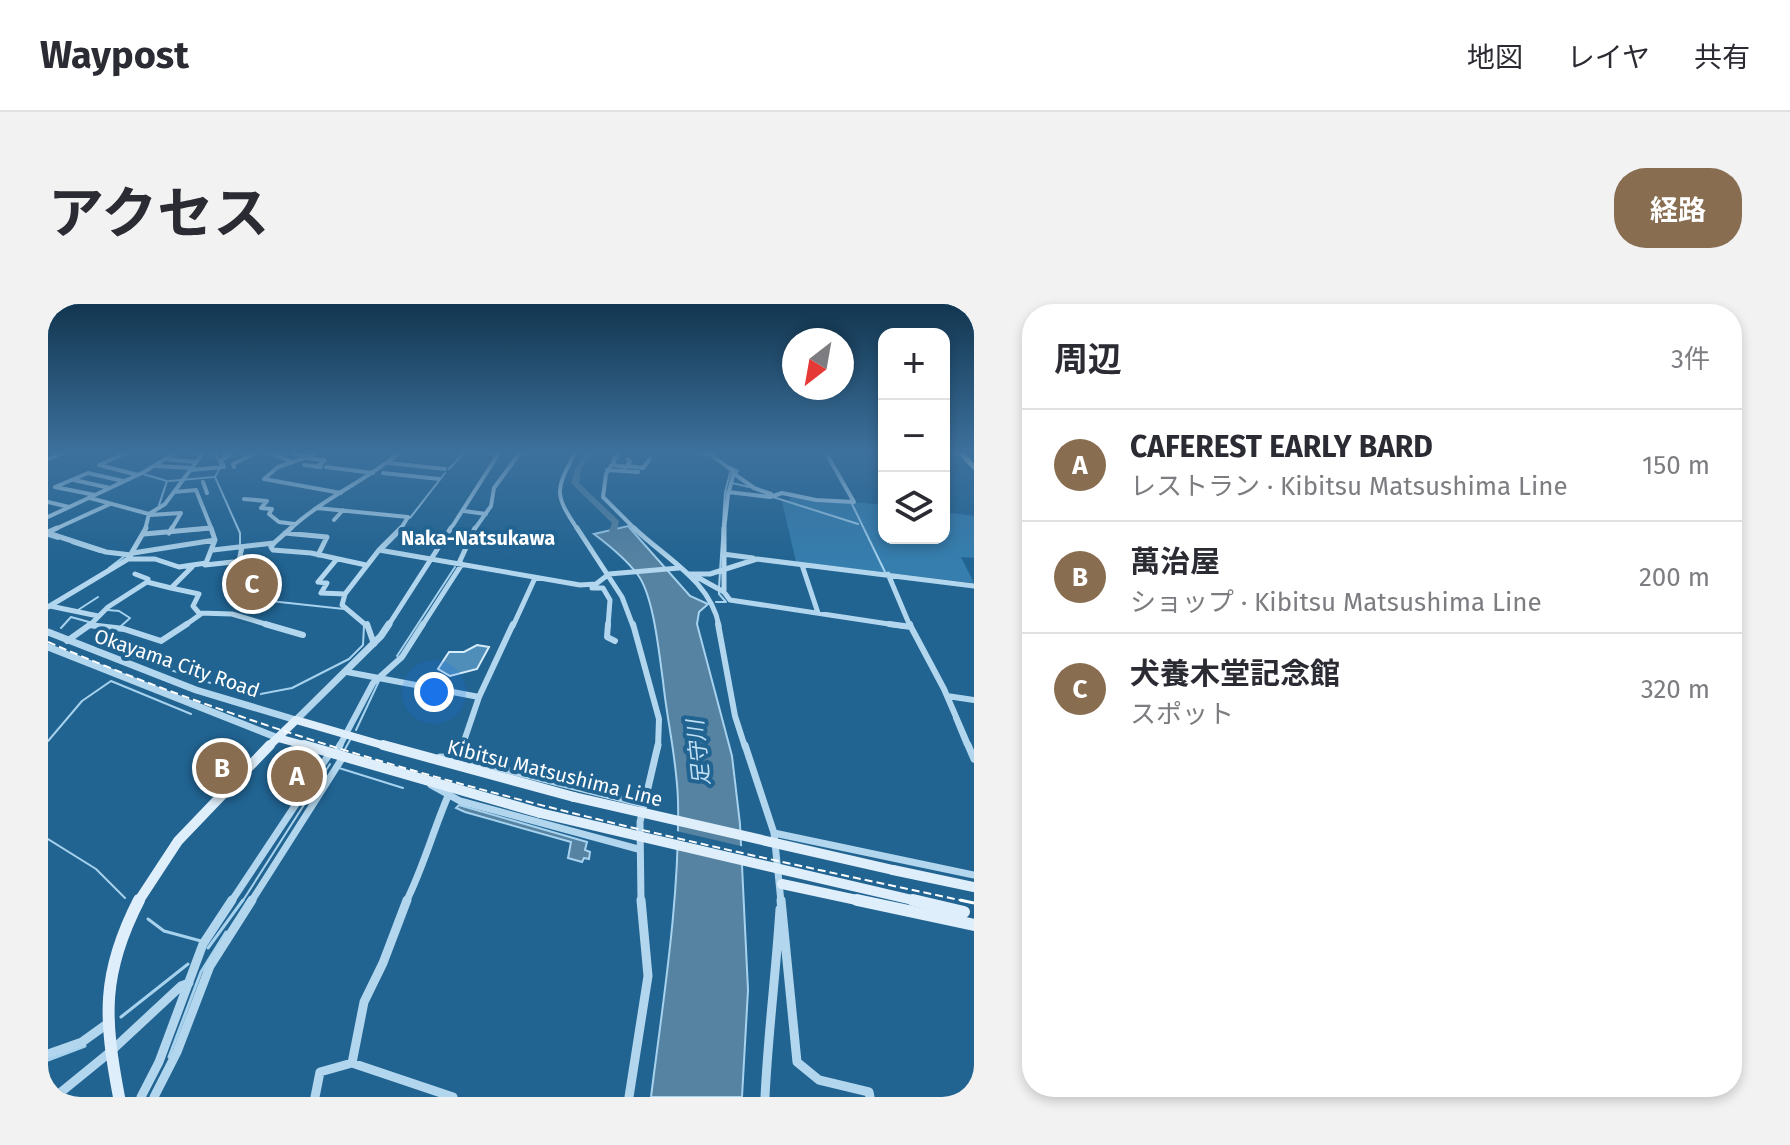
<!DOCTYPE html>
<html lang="ja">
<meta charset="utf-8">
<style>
:root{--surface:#fff;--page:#f2f2f3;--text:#2b2b33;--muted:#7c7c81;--line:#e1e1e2;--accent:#886d50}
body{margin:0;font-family:"Fira Sans","Noto Sans JP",sans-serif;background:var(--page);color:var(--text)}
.controls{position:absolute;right:24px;top:24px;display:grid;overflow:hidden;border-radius:16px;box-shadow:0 4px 12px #0003}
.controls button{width:72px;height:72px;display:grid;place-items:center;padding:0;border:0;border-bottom:2px solid var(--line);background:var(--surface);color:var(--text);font:40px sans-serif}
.compass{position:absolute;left:734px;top:24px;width:72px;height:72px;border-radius:50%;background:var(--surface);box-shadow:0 4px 12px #0003;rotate:211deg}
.you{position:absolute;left:386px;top:388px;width:28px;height:28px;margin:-20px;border:6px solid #fff;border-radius:50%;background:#1a73e8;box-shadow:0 0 0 12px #1a73e833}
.badge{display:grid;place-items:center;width:52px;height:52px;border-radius:50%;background:var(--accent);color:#fff;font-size:26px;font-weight:700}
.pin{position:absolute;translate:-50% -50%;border:4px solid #fff;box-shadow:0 2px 8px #0006}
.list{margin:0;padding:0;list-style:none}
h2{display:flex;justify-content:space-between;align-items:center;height:104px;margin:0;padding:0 32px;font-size:34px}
h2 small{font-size:26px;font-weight:400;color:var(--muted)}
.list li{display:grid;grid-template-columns:52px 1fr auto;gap:24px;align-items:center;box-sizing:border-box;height:112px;padding:0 32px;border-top:2px solid var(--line)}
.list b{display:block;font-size:30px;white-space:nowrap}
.list p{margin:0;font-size:26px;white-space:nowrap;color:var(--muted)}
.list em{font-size:26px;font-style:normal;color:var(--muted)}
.icon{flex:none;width:44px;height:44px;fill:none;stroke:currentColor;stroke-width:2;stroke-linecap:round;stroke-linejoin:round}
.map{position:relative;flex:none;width:926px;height:793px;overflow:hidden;border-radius:32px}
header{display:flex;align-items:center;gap:48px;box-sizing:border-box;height:112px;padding:0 40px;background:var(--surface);border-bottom:2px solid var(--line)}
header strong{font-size:38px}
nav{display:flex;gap:44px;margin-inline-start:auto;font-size:28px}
.intro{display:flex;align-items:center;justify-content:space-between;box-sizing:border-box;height:192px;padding:0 48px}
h1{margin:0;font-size:56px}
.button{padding:20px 36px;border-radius:32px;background:var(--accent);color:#fff;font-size:28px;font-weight:700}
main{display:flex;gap:48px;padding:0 48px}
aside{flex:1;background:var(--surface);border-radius:32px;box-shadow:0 4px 12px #0003}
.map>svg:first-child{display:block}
.green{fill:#357eae}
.water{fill:#5783a2;stroke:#a6d2ee;stroke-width:2}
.pier{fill:#216391}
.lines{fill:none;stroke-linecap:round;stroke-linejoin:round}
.stream-far1{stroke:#a6d2ee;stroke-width:2}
.stream{stroke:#a6d2ee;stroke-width:3}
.river{fill:#5783a2;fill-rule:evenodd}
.building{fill:#4e8eb9;stroke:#d7ecf9;stroke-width:2}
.minor-far4{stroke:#b2d6ed;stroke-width:4}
.minor-far3{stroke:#b2d6ed;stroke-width:5}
.minor-far2{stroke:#b2d6ed;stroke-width:6}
.minor-far1{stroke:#b2d6ed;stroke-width:7}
.minor{stroke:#b2d6ed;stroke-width:9}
.tertiary-far2{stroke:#b2d6ed;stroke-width:4}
.tertiary-far1{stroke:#b2d6ed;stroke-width:5}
.tertiary{stroke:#b2d6ed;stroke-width:7}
.secondary-far2{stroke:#deeefa;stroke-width:8}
.secondary-far1{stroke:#deeefa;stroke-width:10}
.secondary{stroke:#deeefa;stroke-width:12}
.primary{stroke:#f8fcff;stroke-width:5}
.rail-far1{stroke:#fff;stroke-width:2;stroke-dasharray:8 4;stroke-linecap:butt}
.rail{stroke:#fff;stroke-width:3;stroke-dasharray:22 9;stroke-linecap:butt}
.secondary-bridge-far1{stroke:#deeefa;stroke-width:10}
.secondary-bridge{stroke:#deeefa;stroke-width:12}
.labels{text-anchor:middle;stroke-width:8;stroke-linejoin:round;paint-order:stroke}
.far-quarter-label{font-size:20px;font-weight:bold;fill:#fff;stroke:#216391}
.street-label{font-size:20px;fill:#fff;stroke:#216391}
.water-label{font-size:22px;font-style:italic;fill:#bedff4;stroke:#216391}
</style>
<header>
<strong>Waypost</strong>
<nav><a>地図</a><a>レイヤ</a><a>共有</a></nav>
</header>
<div class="intro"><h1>アクセス</h1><a class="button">経路</a></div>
<main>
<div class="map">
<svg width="926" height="793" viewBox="0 0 926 793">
<rect width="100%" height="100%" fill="#216391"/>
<path class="green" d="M744,192L836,201V234H896V208L926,212V254L913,253L926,279L748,258L734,197H740Z"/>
<path class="water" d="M580,222L642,292L660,300L651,308L649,320L684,452L692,520L700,686L694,793H603C615,697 632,593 630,497C629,456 619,417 615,377C611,350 606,293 590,271C578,255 562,242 546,230Z
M411,501L539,538L537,546L542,548L541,555L536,554L534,558L520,554L523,538L417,508L408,504Z"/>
<path class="pier" d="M624,526L697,543L698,554L624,536Z"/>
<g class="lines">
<path class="stream-far1" d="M167,149L173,162L167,173L192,229V242
M682,163L690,167L687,171
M401,165L416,149
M95,170L119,177L111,201
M121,177L166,173
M684,179L701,183
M725,193L810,220
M804,200L837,268
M362,214L397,169
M0,232L10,235
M24,239L52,248
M336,244L354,226
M61,264L78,251
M185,272V281L203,295L296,305
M668,298H678L671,290V284L677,188L682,169
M30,306L50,293
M60,306L71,307L82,314L72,323
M23,313L41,318
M13,324L23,313
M68,348L202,392L244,384L301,355L315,341L316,322
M349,352L407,263
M906,414L917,441
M308,426L331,377
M0,437L34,397L63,377L143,410
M296,447L302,436
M291,464L355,484
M0,535L48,565L77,594
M194,598L282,460"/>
<path class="stream" d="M100,615L116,627L153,637
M160,644L195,596
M73,713L140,660
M121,753L153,668L178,628
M0,756L37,742"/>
<path class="river" d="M538,149H544L533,165L531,179L571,217L569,227L577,236L576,238H570L561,227L564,219L523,179L527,165Z"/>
</g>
<path class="building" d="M429,341L441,343L429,365L402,372L390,365L401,348H416Z"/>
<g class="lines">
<path class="minor-far4" d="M78,149L51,161L90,171
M223,149L244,158
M243,149L259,153L268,149
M527,149C507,187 506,190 530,226
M571,149L558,170L555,193L588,226
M650,149L662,150L686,168L680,191L676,226
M259,153L230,163L216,175L293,189
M259,154L277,156L269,163
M566,154V161L578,163L582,158L580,155
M0,155L15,149
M116,155L148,158
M341,159L397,165
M256,161L273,163
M108,162L144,164
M580,162L595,164L602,155
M186,163L185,160L207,149
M278,163L325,169
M142,166L176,163L173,156L183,150H176
M559,166L590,168
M335,169L391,175
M685,169L706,184L723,190
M26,176L62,184
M155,178L159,189
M126,188L148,186L164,226
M680,188L722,193L734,189L768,196L806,198L778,149
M47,191L7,183L40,169L75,177
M42,194L101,210L117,200L155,149
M196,195L219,197L213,204L224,205L221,210L231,218L247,220
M0,198L21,203
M269,204L360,213L352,226
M416,207L438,210
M102,211L133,209L123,226
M0,213L96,168L127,149
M286,216L295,206
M5,226L62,200
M97,226L101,210
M143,226L162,224
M241,226C274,195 316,178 351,149
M426,226L443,202L446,184L472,149"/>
<path class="minor-far3" d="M529,224L574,293L585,322
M586,224C617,254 663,277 671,322
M0,228L9,224
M0,229L58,248L83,251
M121,229L124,224
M237,229L279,233L270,251
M96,230L162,224
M226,239L223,243L225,246L263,249L318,261
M165,246L226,239L243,224
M331,246L353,224
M85,249L167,236
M675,250L705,254
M80,255H107L131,263L158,259L167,236L163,224
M289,255L270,278L279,279L273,289L297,290
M411,259L427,224
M157,261L185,258
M754,261L770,309
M87,270L100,275L99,278
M641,270H662L709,255L926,282
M840,270L862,322
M649,273L676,288L682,296L854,322
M123,284L151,290L145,302L151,309L184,310L224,322
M544,284H555L562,296L560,322
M190,285L188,271L194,243
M676,288V224
M2,302L50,312
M0,303L80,255L98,224
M41,321L47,322
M41,322L60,303L99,278L123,284L144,263
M136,322L153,310
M319,322L294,301L297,290L331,246L532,281L548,280L561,270L631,264
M374,322L414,260
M465,322L487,274"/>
<path class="minor-far2" d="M217,320L255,331
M319,320L326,340
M560,320L559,333L567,337
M585,320L611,415L610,443
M670,320L687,412L697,443
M841,320L863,323L862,320
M41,321L76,325L113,337L139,320
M863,323L896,385L921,443
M19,337L43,320
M299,368L431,393L465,320
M899,392L926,396
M291,443L325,379L354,353L375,320
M414,443L431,393"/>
<path class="minor-far1" d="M697,441L726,529L733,598
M920,441L926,455
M287,451L292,441
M392,453L410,454L595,500
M410,454L414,441
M383,481L412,497L590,545
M726,529L926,571
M183,598L282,449
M203,598L295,453
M358,598C375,564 385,527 400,492
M593,598L592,518L610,441"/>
<path class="minor" d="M733,596L749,758L771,776L821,788L822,793
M0,750L34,738L59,720
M304,759L405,793
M7,793L61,749L133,682L141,679
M93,793L111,758L155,640L184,596
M106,793L129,748L162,662L204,596
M267,793L272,768L304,759L316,698L335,659L359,596
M581,793L600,672L593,596
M717,793C720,730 728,668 732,605"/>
<path class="tertiary-far2" d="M402,226L451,149"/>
<path class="tertiary-far1" d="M340,322L403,224"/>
<path class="tertiary" d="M0,328L148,386L248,416L333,332L341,320
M0,343L230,434"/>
<path class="secondary-far2" d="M230,434L263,443
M220,443L248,416L341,443"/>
<path class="secondary-far1" d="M256,441L492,509
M335,441L526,493
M845,566L926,583
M734,580L818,598
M90,598L130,537L222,441"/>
<path class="secondary" d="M809,596L926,621
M71,793C56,714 53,670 91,596"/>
<path class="primary" d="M913,149L926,163"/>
<path class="rail-far1" d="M0,338C293,465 610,532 921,598"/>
<path class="rail" d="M912,596L926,599"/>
<path class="secondary-bridge-far1" d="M526,493L845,566
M492,509L873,598"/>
<path class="secondary-bridge" d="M865,596L916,608"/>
</g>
<linearGradient id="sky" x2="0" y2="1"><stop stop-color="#123650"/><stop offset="0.57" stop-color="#3d719d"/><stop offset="1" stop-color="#3d719d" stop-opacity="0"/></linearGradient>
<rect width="926" height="260" fill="url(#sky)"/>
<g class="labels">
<g class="far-quarter-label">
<text x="430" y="241">Naka-Natsukawa</text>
</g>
<g class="street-label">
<text transform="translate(129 359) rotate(19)" y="7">Okayama City Road</text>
<text transform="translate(507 469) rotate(14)" y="7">Kibitsu Matsushima Line</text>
</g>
<g class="water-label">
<text transform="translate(650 449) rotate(-96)" y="8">足守川</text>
</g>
</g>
</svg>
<div class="controls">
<button>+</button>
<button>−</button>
<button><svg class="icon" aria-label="layers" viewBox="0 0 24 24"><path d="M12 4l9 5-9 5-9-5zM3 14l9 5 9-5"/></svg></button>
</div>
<svg class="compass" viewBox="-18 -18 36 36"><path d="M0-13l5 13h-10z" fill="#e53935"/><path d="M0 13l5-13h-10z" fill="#7c7c81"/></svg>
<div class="you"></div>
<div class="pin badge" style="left:249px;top:472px">A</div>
<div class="pin badge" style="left:174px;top:464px">B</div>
<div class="pin badge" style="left:204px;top:280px">C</div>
</div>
<aside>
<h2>周辺<small>3件</small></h2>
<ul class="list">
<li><span class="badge">A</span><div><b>CAFEREST EARLY BARD</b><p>レストラン · Kibitsu Matsushima Line</p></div><em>150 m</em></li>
<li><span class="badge">B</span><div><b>萬治屋</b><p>ショップ · Kibitsu Matsushima Line</p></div><em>200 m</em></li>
<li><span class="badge">C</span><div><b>犬養木堂記念館</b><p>スポット</p></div><em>320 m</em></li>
</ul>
</aside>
</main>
